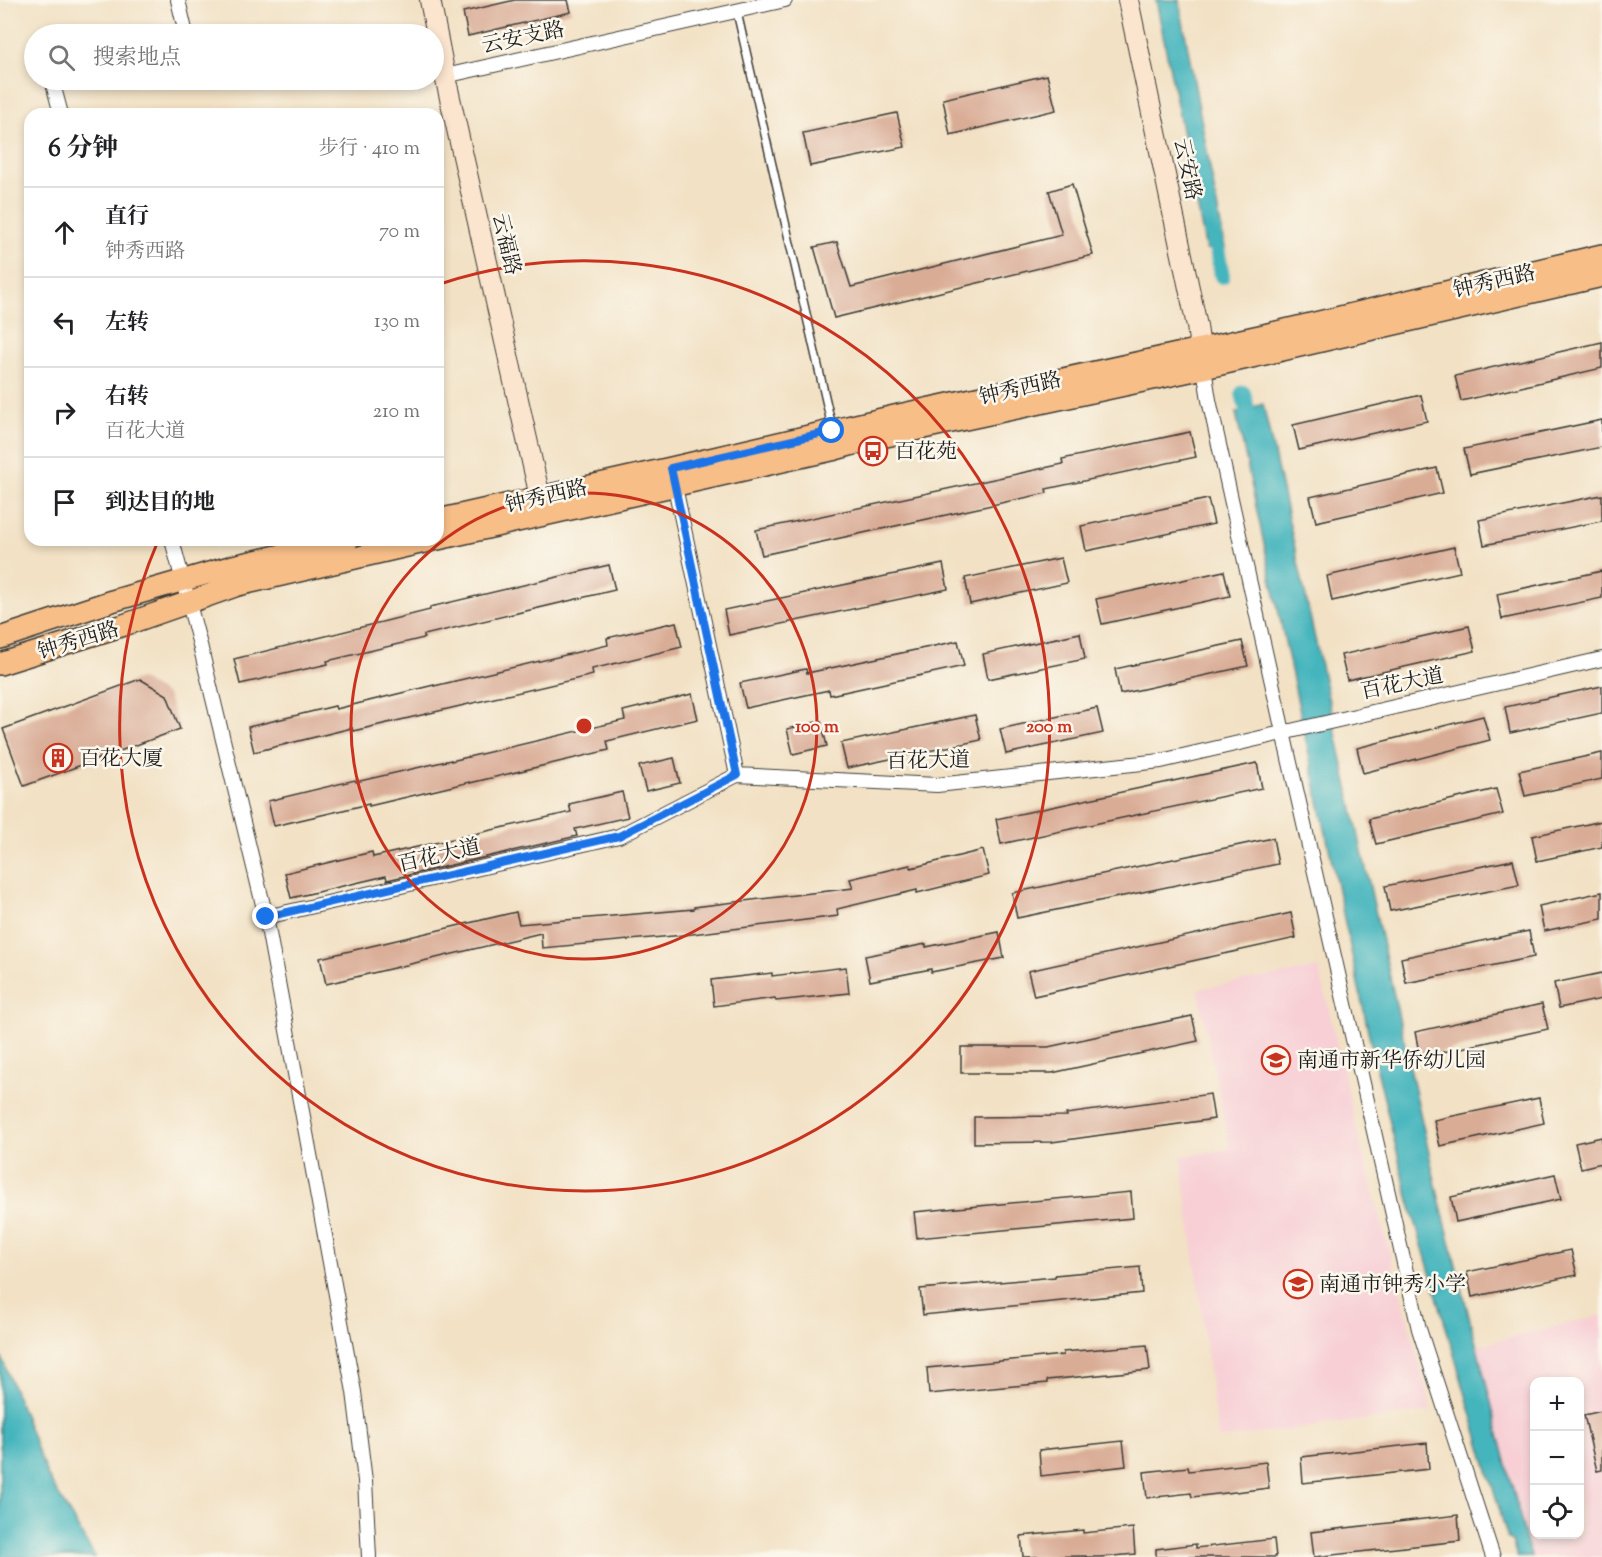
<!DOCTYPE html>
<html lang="zh">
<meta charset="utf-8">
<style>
:root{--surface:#fff;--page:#f6f6f6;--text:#202124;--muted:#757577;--line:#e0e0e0}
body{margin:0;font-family:"Sorts Mill Goudy","Noto Serif SC",serif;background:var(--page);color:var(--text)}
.controls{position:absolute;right:18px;bottom:18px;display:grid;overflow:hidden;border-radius:12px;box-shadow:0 3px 9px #0003}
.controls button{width:54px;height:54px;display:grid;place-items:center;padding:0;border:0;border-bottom:2px solid var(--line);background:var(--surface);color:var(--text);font:30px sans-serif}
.stop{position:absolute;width:18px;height:18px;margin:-14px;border:4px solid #1a73e8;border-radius:50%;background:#fff}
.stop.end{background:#1a73e8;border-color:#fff;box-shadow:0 2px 6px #0008}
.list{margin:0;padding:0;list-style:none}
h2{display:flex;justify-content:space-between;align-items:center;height:78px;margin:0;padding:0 24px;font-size:26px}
h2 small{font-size:20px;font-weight:400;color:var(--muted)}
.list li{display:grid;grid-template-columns:39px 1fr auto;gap:18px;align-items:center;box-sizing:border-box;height:90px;padding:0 24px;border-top:2px solid var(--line)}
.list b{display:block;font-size:22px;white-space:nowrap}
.list p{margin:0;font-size:20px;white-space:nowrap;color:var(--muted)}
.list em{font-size:20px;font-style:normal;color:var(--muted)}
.icon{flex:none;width:33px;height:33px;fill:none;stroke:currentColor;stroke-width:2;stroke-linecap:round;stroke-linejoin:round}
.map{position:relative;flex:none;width:1602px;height:1557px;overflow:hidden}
.search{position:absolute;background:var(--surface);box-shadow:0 3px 9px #0003;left:24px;top:24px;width:420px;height:66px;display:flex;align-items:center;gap:15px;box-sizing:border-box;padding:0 21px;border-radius:33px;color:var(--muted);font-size:22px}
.panel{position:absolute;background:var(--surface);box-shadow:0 3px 9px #0003;left:24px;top:108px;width:420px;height:438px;border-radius:18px}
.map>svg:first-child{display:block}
.built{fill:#f7cfd5;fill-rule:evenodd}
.water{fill:#45b5bd;stroke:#30686c;stroke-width:1.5}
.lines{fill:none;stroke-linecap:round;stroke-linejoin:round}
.canal{stroke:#45b5bd;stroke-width:16}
.building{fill:#d9ac95}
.lane-casing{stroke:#3c3a35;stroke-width:10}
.street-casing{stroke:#3c3a35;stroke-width:16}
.secondary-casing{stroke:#3c3a35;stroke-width:22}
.primary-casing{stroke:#3c3a35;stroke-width:24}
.lane{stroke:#fff;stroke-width:7}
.street{stroke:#fff;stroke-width:14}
.secondary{stroke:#fce5cf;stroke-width:20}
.primary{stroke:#f7be88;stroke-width:21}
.route{stroke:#1a73e8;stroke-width:8}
.ring{fill:none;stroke:#c8321e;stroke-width:3}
.labels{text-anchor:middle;stroke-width:5;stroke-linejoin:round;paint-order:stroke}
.street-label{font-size:21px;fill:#1c1c1c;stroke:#fbf7ec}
.poi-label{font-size:21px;fill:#1c1c1c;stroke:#fbf7ec;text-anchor:start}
.centre{fill:#c8321e;stroke:#fbf7ec;stroke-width:3}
.ring-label{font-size:18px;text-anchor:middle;font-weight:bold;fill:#c8321e;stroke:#fbf7ec;stroke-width:5;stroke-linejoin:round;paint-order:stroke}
</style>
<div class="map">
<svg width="1602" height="1557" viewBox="0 0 1602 1557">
<rect width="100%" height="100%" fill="#fbf7ec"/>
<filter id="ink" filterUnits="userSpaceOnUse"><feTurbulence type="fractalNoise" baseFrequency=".0167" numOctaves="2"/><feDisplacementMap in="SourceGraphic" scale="12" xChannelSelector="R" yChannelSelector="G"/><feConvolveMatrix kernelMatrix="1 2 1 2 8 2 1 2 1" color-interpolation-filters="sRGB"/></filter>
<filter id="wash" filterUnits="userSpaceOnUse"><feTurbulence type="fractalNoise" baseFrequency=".008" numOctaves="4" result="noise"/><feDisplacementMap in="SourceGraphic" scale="24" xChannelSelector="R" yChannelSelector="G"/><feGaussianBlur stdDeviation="1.35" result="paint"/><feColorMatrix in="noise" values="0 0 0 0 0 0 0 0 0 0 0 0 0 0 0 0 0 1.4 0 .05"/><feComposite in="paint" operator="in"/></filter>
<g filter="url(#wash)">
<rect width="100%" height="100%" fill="#f2e1c4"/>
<path class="built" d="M1319,968L1357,1131L1432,1411L1218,1439L1181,1156L1230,1149L1198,989Z
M1602,1315V1557H1531L1459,1350ZM1534,1382H1580V1534H1534Z"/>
<path class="water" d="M1156,0H1179L1225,248L1206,250Z
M1263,404L1438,1194L1527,1544L1532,1557H1517L1512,1541L1508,1539L1408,1197L1372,1049L1236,413Z
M0,1353L48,1477L95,1557H0Z"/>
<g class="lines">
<path class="canal" d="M1217,249L1222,276
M1243,393L1247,409"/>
</g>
<g id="blocks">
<path class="building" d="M515,0H568L571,12L468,36L463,12Z
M1047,75L1056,110L950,135L943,99Z
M897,113L905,147L810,166L803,133Z
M1072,184L1093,255L834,318L814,247L837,242L851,287L1062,235L1049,191Z
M1602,342V368L1461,401L1455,376Z
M1421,395L1427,421L1299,450L1293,425Z
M1602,420V447L1470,474L1464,449Z
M1190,432L1196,457L1046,489L1047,493L762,555L756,530L1063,464L1062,459Z
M1437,468L1443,493L1316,522L1310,497Z
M1602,495V521L1484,545L1479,520Z
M1208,499L1214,524L1086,551L1081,526Z
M1454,547L1460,572L1332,601L1327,576Z
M1061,558L1067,583L970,604L965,578Z
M943,564L948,589L729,635L724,610Z
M609,565L615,590L424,635V638L327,661L328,664L240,684L234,659L430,610V607Z
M1224,571L1230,596L1102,624L1096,599Z
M1602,571V598L1502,619L1497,594Z
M676,622L682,647L592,669L593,675L353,731L352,728L254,752L248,727L335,706L336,709L434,685V686L608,645L607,638Z
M1469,626L1475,651L1347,680L1341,655Z
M1080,633L1085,659L988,679L983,654Z
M958,641L964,666L830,695L829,690L746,708L740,683L806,669L807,673Z
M1242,641L1248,666L1120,694L1115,669Z
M140,679L167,695L180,729L24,786L3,729Z
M1602,686V713L1510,733L1505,707Z
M692,694L698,719L607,741L609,750L470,783V782L369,806V804L274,826L268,801L355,780L356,782L451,760V761L625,720L623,711Z
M1097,708L1103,733L1006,754L1000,729Z
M975,715L981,740L847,768L841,743Z
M1483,716L1490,740L1363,773L1357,748Z
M821,721L827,746L793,754L787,729Z
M1602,753V779L1525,796L1519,771Z
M674,758L680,783L646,791L639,766Z
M1257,763L1262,788L1001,844L996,819Z
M1496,789L1503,814L1376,844L1369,819Z
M622,792L628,817L575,829L577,836L387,880L386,876L291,898L285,873L372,852L373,857L571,812L569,804Z
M1602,821V847L1537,861L1532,836Z
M1273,838L1278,864L1017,918L1012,893Z
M983,850L989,875L917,893V890L837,909L838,916L684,935L542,948L541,933L326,984L320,958L516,912L519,924L694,909V907L853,888L850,879L910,865L911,868Z
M1513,860L1519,885L1390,911L1385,886Z
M1602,892V919L1544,931L1539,906Z
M1291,913L1296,938L1034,996L1028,971Z
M1529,931L1534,957L1406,983L1401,958Z
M999,932L1004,958L931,972V969L870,981L865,956L926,944V947Z
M846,967L849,993L776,1001L775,998L714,1006L711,980L772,973V976Z
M1602,973V999L1559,1008L1554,983Z
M1542,1004L1548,1029L1420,1057L1415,1032Z
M1192,1016L1198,1041L1052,1073H961V1047H1048Z
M1210,1094L1214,1119L1052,1142L974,1143V1117L1067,1116L1066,1114Z
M1539,1098L1544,1123L1440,1146L1434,1120Z
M1602,1137V1163L1581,1168L1575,1143Z
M1555,1174L1561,1199L1456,1222L1451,1197Z
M1131,1192L1133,1218L917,1238L914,1212Z
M1571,1250L1577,1275L1472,1297L1467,1272Z
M1140,1267L1142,1293L923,1315L920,1289L1055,1277V1275Z
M1147,1345L1150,1370L1047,1380V1383L929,1394L927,1368L1063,1355V1352Z
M1602,1411V1470L1597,1471L1584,1415Z
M1123,1441L1126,1466L1041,1476L1039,1450Z
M1427,1443L1429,1469L1303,1483L1301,1457Z
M1266,1462L1269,1488L1192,1497L1191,1493L1147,1498L1144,1472L1188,1467L1189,1471Z
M1458,1515L1460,1541L1314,1557L1311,1532Z
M1133,1528L1135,1554L1101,1557H1086V1556L1023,1557L1021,1536L1083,1530V1533Z
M1274,1539L1276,1557H1156V1549L1196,1544V1548Z"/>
</g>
</g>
<g filter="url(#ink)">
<use href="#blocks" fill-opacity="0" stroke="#3c3a35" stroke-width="1.5"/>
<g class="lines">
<g class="lane-casing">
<path id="lane" d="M737,12L832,427"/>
</g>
<g class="street-casing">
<path id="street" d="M178,0L186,34
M445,76L785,0
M61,114L53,84L66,80
M1203,362L1209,400L1283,732L1419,1329L1493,1557
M673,478L737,775
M172,540L200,645L266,917L354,1392L365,1481L369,1557
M266,917L619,836L737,775L937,785L1161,761L1602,659"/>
</g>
<g class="secondary-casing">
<path id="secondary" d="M430,0L445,76L540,497
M1128,0L1197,326L1200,348"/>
</g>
<g class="primary-casing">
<path id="primary" d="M438,520L671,468L899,415L1264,335L1602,255
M438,539L836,449L872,439L1204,368L1602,276
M0,638L112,601L233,566L348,540
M0,664L121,626L238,585L433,540"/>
</g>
<use href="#lane" class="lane"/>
<use href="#street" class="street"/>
<use href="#secondary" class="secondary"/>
<use href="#primary" class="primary"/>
</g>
</g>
<g class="lines" filter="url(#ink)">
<path class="route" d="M266,917L619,836L737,775L671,468L832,431"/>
</g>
<g class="ring">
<circle cx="584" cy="726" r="233"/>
<path d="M440 284A465 465 0 1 1 158 541"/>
</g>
<defs>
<g id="bus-ring" transform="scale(1.5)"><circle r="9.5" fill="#fbf7ec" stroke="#c8321e" stroke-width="1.5"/><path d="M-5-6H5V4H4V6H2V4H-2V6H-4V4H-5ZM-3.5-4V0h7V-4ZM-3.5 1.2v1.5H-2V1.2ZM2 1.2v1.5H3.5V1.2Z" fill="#c8321e"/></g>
<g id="building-ring" transform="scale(1.5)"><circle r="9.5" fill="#fbf7ec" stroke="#c8321e" stroke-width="1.5"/><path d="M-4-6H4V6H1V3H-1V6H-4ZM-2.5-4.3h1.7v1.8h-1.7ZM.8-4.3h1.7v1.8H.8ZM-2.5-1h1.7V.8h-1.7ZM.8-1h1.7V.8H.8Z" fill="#c8321e"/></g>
<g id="school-ring" transform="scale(1.5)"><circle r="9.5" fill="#fbf7ec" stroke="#c8321e" stroke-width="1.5"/><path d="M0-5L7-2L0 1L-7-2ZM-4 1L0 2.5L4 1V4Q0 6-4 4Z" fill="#c8321e"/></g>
</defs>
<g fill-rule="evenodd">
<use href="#bus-ring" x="873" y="451"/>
<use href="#building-ring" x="58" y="758"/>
<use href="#school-ring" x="1276" y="1060"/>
<use href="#school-ring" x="1298" y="1284"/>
</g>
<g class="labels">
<g class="street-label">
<text transform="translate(523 37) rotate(-12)" y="7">云安支路</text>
<text transform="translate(1188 169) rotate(78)" y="7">云安路</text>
<text transform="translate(507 244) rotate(77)" y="7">云福路</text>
<text transform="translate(1494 281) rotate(-13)" y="7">钟秀西路</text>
<text transform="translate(1020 388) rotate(-13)" y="7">钟秀西路</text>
<text transform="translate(546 496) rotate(-13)" y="7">钟秀西路</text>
<text transform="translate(78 640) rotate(-17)" y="7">钟秀西路</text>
<text transform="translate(1402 683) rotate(-12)" y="7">百花大道</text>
<text transform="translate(928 760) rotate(-1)" y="7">百花大道</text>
<text transform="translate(439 855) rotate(-13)" y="7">百花大道</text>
</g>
<g class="poi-label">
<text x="894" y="458">百花苑</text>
<text x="79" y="765">百花大厦</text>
<text x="1297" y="1067">南通市新华侨幼儿园</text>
<text x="1319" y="1291">南通市钟秀小学</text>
</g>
</g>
<circle cx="584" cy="726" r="9" class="centre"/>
<g class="ring-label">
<text x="817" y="732">100 m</text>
<text x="1049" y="732">200 m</text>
</g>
</svg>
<div class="controls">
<button>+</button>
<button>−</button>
<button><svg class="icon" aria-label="locate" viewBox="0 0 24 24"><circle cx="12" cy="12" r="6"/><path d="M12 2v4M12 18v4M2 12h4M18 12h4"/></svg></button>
</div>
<div class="stop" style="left:832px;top:431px"></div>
<div class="stop end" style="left:266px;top:917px"></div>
<div class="search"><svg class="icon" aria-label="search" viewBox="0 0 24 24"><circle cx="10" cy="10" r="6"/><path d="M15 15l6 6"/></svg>搜索地点</div>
<section class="panel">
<h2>6 分钟<small>步行 · 410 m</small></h2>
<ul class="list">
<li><svg class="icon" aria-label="ahead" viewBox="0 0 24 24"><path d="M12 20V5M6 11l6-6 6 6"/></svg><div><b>直行</b><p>钟秀西路</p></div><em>70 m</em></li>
<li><svg class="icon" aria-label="left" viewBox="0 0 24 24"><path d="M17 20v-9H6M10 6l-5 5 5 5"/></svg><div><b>左转</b></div><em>130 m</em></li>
<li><svg class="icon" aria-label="right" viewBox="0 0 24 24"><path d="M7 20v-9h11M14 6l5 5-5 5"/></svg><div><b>右转</b><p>百花大道</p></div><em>210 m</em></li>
<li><svg class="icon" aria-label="arrive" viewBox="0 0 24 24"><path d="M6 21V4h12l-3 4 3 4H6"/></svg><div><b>到达目的地</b></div></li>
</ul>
</section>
</div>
